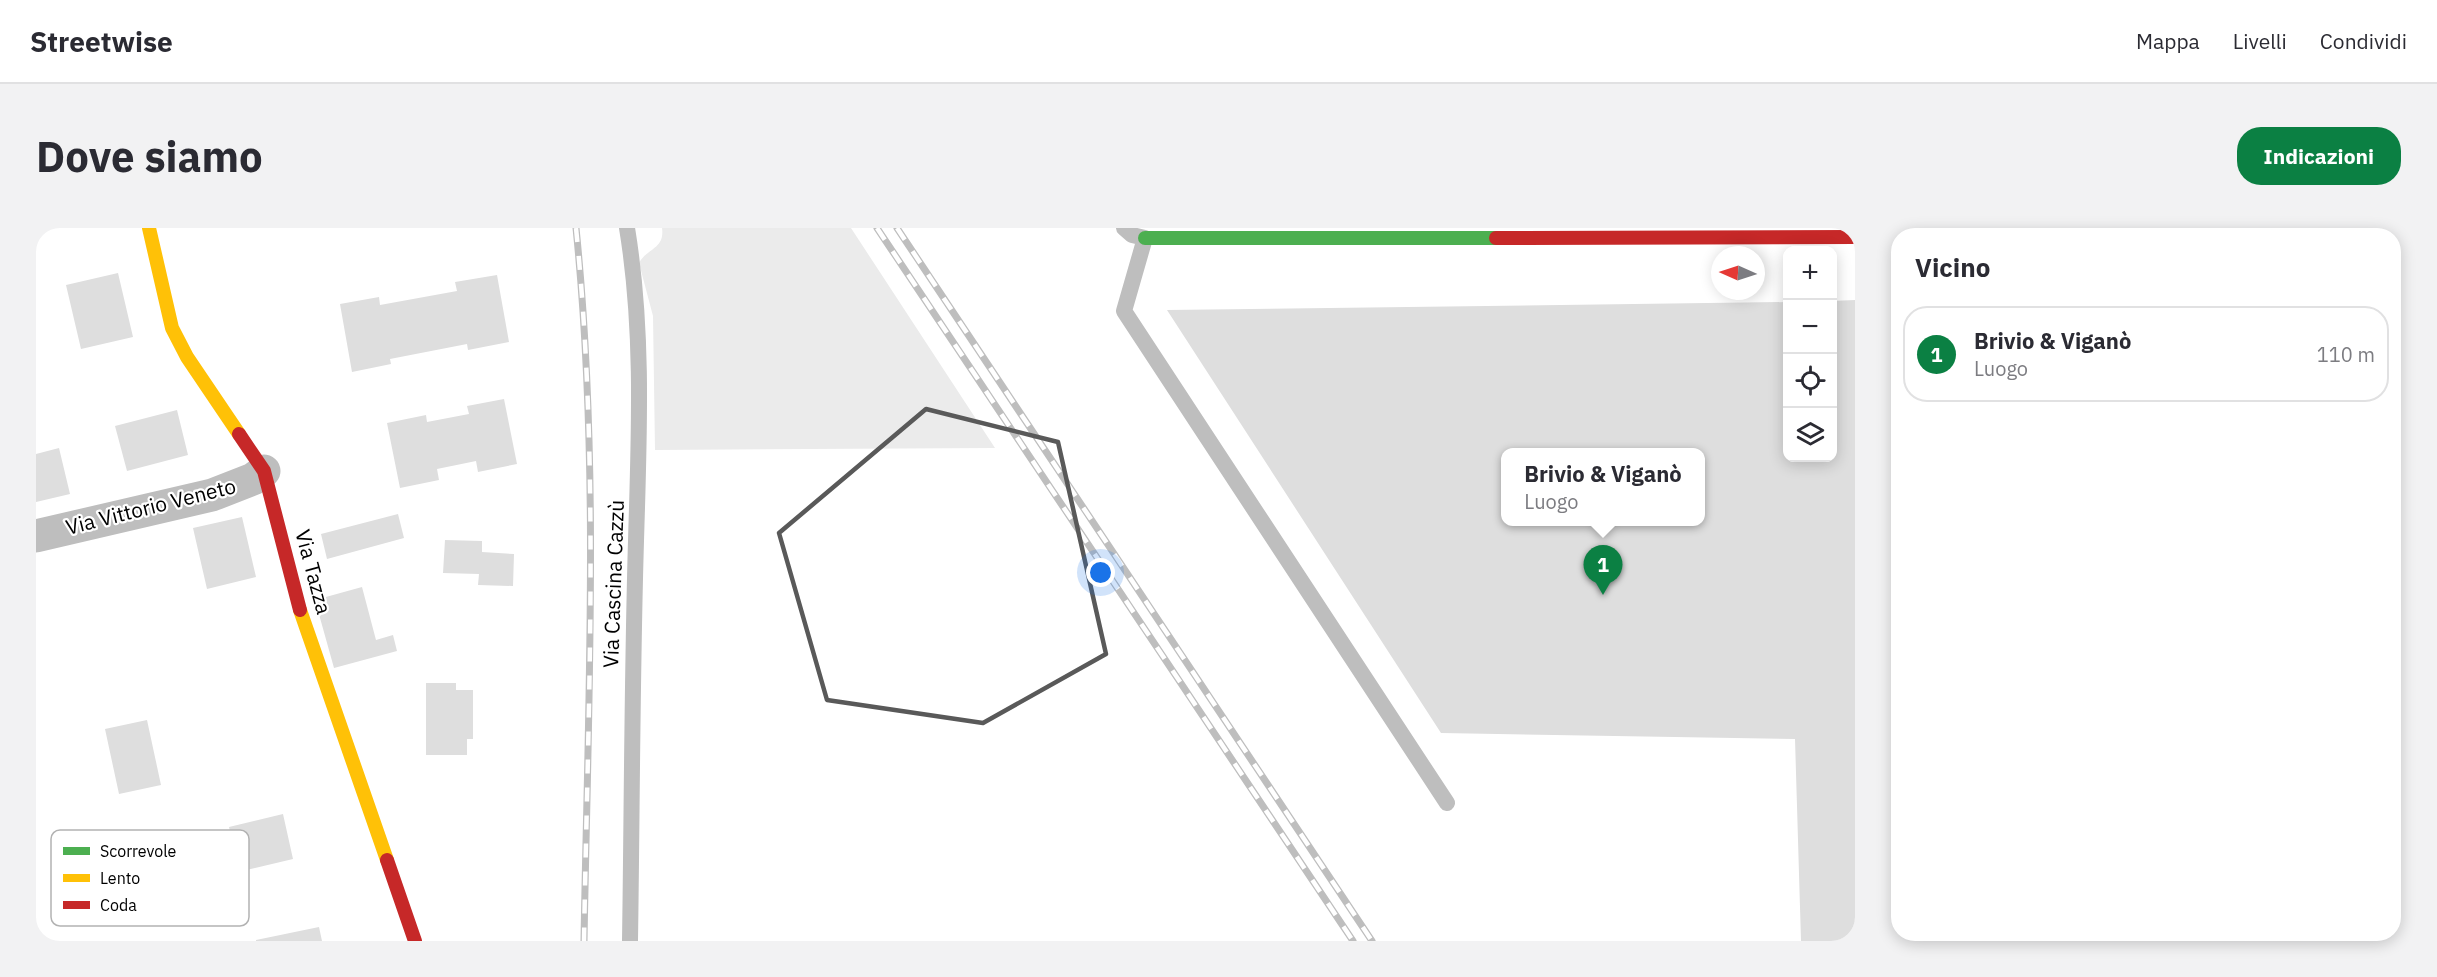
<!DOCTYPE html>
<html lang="it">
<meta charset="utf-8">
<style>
:root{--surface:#fff;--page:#f2f2f3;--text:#2b2b33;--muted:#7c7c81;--line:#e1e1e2;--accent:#0b8043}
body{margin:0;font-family:"IBM Plex Sans",sans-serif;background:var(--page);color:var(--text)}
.controls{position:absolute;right:18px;top:18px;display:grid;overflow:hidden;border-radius:12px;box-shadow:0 3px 15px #0003}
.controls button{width:54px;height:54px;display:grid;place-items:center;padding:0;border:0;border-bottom:2px solid var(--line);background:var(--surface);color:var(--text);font:30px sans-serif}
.compass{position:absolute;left:1675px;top:18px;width:54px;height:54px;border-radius:50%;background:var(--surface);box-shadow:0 3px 15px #0003;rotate:273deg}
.you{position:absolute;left:1065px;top:345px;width:21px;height:21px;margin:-15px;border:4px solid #fff;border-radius:50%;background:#1a73e8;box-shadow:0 0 0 9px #1a73e833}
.badge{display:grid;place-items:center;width:39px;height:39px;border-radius:50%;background:var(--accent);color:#fff;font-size:20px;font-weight:700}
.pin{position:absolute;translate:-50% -50px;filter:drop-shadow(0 2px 3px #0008)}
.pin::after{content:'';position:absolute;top:32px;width:21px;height:18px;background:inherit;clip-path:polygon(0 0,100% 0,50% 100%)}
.popup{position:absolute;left:1465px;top:220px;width:204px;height:78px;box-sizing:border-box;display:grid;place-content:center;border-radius:12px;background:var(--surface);filter:drop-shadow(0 2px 4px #0005);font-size:20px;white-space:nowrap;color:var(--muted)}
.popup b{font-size:22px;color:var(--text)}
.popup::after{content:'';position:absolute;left:50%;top:100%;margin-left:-12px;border:12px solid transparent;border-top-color:var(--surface)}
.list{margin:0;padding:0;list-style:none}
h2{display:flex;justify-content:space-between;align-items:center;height:78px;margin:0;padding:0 24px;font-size:26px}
h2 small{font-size:20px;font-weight:400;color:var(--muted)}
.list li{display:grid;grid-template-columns:39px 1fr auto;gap:18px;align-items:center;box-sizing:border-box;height:96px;margin:0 12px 12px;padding:0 12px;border:2px solid var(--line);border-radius:24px}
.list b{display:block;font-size:22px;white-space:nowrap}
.list p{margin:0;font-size:20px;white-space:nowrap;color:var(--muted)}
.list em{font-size:20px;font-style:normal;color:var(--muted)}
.icon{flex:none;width:33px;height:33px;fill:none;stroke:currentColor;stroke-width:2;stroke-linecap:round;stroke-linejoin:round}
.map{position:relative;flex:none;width:1819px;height:713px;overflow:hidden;border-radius:24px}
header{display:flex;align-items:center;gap:36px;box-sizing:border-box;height:84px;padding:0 30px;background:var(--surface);border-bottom:2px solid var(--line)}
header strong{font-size:28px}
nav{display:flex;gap:33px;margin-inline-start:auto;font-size:21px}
.intro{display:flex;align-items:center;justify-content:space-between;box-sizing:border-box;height:144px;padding:0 36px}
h1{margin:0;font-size:42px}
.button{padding:15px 27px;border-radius:24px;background:var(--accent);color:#fff;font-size:21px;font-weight:700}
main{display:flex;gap:36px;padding:0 36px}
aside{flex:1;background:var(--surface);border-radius:24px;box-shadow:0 3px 15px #0003}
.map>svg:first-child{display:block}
.green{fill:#ebebeb}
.building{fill:#dedede;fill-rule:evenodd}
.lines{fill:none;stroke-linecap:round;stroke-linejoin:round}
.lane{stroke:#bebebe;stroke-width:16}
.street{stroke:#bebebe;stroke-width:33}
.fast{stroke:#4caf50;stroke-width:14}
.slow{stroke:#ffc107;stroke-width:14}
.jam{stroke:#c62828;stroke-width:14}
.rail-casing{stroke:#bebebe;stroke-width:7}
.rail{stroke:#fff;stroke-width:4.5;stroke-dasharray:14;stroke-linecap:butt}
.marked{fill:none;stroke:#595959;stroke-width:4.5;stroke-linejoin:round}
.labels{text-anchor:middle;stroke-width:4.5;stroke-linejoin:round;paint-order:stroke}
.street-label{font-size:21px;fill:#000;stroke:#fff}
.key{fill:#fff;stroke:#b2b2b2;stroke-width:1.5}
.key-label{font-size:16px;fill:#000}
</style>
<header>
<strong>Streetwise</strong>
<nav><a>Mappa</a><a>Livelli</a><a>Condividi</a></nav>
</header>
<div class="intro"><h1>Dove siamo</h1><a class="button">Indicazioni</a></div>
<main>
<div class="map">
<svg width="1819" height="713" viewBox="0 0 1819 713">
<rect width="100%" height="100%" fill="#fff"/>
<path class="green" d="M626,0H815L959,220L619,222L617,88L603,35C611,20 629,21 626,0Z"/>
<path class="building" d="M82,45L97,109L45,121L30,57Z
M461,47L473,114L432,122L431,116L354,131L355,136L316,144L304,76L343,69L344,77L421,63L419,54Z
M1819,72V713H1765L1759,511L1405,505L1131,82L1752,74V230H1796V73ZM1470,224H1664V294H1470Z
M468,171L481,236L442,244L440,233L401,241L403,252L364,260L351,195L390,187L391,194L433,186L431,178Z
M141,182L152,227L91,243L79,198Z
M23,220L34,266L0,274V226Z
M362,286L368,310L291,331L285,306Z
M206,289L220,349L171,361L157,300Z
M409,312L446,313V324L478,326L477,358L442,357L443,346L407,345Z
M326,359L340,412L357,407L361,423L298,440L279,372Z
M390,455H420V462H437V511H431V527H390Z
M111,492L125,557L83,566L69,501Z
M247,586L257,631L168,652L160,615L195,607L193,599Z
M283,699L286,713H220V712Z"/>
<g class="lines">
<path class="lane" d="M591,0C608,103 603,209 600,313C596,446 596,580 594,713
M1088,0L1096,7L1109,10L1088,83L1411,575"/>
<path class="street" d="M0,308L176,267L217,251L228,243"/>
<path class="fast" d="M1109,10H1460"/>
<path class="slow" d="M113,0L136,100L151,129L203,206
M264,382L351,632"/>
<path class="jam" d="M1460,10L1819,9
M203,206L228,243L264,382
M351,632L379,713"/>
<g class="rail-casing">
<path id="rail" d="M540,0C564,237 552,475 548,713
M841,0L1317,713
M861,0L1336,713"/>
</g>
<use href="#rail" class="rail"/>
</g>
<path class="marked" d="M890,181L1022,214L1070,426L947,495L791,472L743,305Z"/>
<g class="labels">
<g class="street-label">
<text transform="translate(115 279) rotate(-14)" y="7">Via Vittorio Veneto</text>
<text transform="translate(277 344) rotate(75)" y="7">Via Tazza</text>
<text transform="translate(578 356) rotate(-88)" y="7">Via Cascina Cazzù</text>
</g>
</g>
<rect x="15" y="602" width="198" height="96" rx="9" class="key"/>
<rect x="27" y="619" width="27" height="8" fill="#4caf50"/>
<rect x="27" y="646" width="27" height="8" fill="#ffc107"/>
<rect x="27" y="673" width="27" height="8" fill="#c62828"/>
<g class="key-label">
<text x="64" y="629">Scorrevole</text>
<text x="64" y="656">Lento</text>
<text x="64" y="683">Coda</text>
</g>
</svg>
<div class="controls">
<button>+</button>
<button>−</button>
<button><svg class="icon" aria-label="locate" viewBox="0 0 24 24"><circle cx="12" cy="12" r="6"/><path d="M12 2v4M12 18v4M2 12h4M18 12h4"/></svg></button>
<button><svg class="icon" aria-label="layers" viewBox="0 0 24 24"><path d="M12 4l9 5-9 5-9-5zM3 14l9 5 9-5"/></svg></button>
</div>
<svg class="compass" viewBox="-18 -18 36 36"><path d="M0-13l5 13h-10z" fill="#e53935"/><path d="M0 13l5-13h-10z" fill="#7c7c81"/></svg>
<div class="you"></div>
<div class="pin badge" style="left:1567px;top:367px">1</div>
<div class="popup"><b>Brivio &amp; Viganò</b>Luogo</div>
</div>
<aside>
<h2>Vicino<small></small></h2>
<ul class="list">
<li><span class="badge">1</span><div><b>Brivio &amp; Viganò</b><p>Luogo</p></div><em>110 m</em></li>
</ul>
</aside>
</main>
